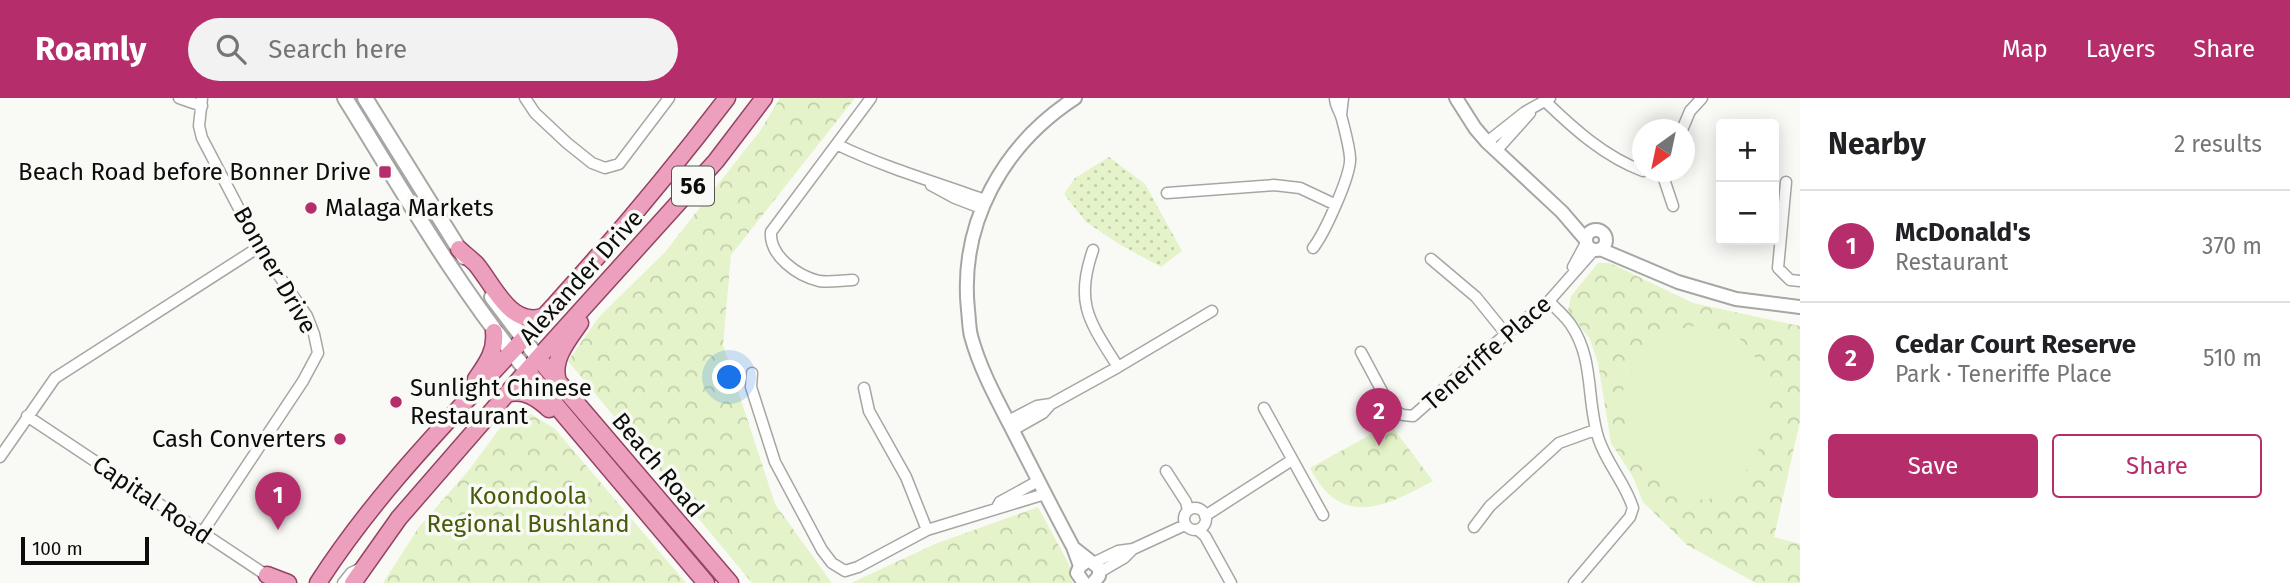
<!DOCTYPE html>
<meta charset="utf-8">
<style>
:root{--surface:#fff;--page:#f2f2f2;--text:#202124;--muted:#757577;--line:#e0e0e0;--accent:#b62d6b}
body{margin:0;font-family:"Fira Sans",sans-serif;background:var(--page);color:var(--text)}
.controls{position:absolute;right:21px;top:21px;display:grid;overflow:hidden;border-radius:7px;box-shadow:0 4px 18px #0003}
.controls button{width:63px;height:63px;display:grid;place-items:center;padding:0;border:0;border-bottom:2px solid var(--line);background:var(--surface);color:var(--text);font:35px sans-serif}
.compass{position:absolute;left:1632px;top:21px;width:63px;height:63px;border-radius:50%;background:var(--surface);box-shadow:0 4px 18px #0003;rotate:213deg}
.scale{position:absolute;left:21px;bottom:18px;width:128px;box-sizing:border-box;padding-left:7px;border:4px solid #0b0c0b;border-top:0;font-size:19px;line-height:24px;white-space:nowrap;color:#0b0c0b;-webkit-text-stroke:5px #f9faf6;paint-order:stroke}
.you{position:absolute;left:730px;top:280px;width:24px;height:24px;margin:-18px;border:5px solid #fff;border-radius:50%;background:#1a73e8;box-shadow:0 0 0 10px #1a73e833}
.badge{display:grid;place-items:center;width:46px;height:46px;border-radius:50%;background:var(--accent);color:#fff;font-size:23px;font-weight:700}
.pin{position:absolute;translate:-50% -58px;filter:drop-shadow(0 2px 4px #0008)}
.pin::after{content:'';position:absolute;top:37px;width:24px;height:21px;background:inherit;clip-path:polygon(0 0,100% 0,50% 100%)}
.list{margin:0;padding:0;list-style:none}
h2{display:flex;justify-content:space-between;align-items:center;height:91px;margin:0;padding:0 28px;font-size:30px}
h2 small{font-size:23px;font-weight:400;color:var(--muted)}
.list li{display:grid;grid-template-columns:46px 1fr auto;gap:21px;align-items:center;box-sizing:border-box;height:112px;padding:0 28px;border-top:2px solid var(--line)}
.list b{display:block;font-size:26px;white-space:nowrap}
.list p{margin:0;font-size:23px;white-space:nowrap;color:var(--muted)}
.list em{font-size:23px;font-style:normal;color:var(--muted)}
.actions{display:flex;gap:14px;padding:21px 28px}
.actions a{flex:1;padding:16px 0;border:2px solid var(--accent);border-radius:7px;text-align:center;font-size:24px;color:var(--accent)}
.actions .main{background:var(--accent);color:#fff}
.icon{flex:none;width:38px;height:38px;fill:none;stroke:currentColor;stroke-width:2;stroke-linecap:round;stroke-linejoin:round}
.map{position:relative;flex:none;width:1800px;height:485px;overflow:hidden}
header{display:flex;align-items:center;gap:42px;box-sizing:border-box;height:98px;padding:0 35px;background:var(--accent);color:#fff}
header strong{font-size:33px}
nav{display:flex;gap:38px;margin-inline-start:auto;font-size:24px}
.search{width:490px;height:63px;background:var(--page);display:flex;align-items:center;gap:18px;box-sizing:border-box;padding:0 24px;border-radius:38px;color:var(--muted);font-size:26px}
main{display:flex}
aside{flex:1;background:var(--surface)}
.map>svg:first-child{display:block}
.grass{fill:url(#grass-dots)}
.forest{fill:url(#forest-crowns)}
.pitch{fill:#e4f3c9}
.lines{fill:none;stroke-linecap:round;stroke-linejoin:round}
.minor-casing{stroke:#a6a7a3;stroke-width:13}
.tertiary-casing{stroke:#a6a7a3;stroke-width:16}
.secondary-casing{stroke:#a6a7a3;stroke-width:18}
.primary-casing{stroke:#954363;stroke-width:19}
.minor{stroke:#fff;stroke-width:10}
.tertiary{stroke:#fff;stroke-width:12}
.secondary{stroke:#fff;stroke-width:14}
.primary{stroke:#eca0be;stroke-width:16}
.poi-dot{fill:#b62d6b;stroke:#f9faf6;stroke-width:2.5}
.labels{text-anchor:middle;stroke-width:7;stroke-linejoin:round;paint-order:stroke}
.shield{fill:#f9faf6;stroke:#525352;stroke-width:2}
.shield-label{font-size:23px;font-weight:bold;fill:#0b0c0b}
.poi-label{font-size:24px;fill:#0b0c0b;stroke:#f9faf6;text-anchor:end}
.street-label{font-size:24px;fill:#0b0c0b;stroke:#f9faf6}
.park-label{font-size:24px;fill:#475a07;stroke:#f9faf6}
</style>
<header>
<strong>Roamly</strong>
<div class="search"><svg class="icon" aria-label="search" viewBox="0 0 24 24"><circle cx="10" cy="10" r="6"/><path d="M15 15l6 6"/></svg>Search here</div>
<nav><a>Map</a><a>Layers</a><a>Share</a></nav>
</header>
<main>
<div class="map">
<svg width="1800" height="485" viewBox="0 0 1800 485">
<defs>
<pattern id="grass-dots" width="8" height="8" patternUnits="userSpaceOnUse" patternTransform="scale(1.75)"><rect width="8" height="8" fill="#e4f3c9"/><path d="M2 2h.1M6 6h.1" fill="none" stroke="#c2cfab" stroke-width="1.8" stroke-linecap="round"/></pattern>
<pattern id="forest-crowns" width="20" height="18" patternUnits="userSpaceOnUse" patternTransform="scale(1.75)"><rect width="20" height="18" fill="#e4f3c9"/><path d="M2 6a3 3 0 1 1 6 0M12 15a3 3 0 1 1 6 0" fill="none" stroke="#c2cfab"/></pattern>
</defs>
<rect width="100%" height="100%" fill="#f9faf6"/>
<path class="grass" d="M1109,59L1145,86L1182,153L1161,169L1119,146L1086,124L1064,96L1075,80Z"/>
<path class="forest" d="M780,0H855L731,157L723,247L775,406L832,485H752L568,263L599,219L665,154L760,33Z
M1598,165H1610L1693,205L1800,228V323L1774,439L1800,446V485H1756L1687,447L1643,404L1633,379L1611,345L1598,265L1590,241L1568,213L1571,198Z
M531,316L555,331L686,485H383L419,429L469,372L508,319Z
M1390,326L1433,383C1385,409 1341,431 1310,370Z
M1038,409L1071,470L1070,480L1073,485H851L935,446Z"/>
<path class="pitch" d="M1692,228L1721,231L1740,241L1757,261L1766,288L1768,331L1752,366L1724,396L1706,402L1685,401L1648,374L1632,351L1621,309L1624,286L1650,246L1670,234Z"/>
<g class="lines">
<g class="minor-casing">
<path id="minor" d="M179,0L202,8
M525,0L535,15L567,45L592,65L605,70L619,66L669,0
M1546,4C1574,31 1605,59 1643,73
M1341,17L1343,0
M1682,32L1690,13L1702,0
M1487,44L1525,14L1550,0
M838,47C886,70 935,84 985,102
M1496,53L1530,15
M1662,75L1673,108
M1786,84L1778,170L1790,182L1800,183
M931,87L955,100L981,110
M1167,95L1274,87L1300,90L1334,106
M1313,150C1324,136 1352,76 1350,59C1349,47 1345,33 1342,21C1340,13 1335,8 1335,0
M1093,152C1074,206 1090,224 1118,269
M1431,161L1476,199L1506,236
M1573,169L1586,145
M853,182C843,182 830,185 819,183C798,178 769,158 771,134L871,0
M1549,203C1556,211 1565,218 1571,227C1595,262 1586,305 1599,342C1607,366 1626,386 1633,410L1630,419L1574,485
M1361,254L1392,312L1403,317L1413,318L1506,236L1549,203L1594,152
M752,275L751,289L775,364L822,452L832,465L845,473L858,469L927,432L1045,396
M864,290L869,313L906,379L927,432
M1264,310L1323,417
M27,318L269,479
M1008,323L1037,308L1051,306
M1013,332L1043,315L1051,306L1118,269L1212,213
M0,359L55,280L259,149
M1166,373L1186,404L1188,412
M1184 421a11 11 0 1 1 22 0a11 11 0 1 1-22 0Z
M996,411L1000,404L1038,383
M1205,418L1292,362
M1474,429L1490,408L1559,345L1595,332
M1198,432L1205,438L1231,485
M202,435L303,283L318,255L314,236L307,218L259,149L202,40L199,28L202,0
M1093,465L1118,453L1133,451L1185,427
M1100,474L1124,460L1133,451
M343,485L351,475L361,470"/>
</g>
<g class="tertiary-casing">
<path id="tertiary" d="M1075,0C1003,47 959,125 968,212C969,220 969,230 971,238C980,271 996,300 1012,331C1032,370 1052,410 1073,449L1080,468
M1456,0L1475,30L1487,44L1562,114L1586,142
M1586 142a10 10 0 1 1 20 0a10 10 0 1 1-20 0Z
M1600,151L1678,184L1736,201L1800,209
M1075,451L1099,470V478L1093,485
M1084,485L1077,475L1080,468L1086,464"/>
</g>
<g class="secondary-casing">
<path id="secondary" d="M345,0C403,93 457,189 527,273
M365,0L464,159
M492,199L538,260"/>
</g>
<g class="primary-casing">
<path id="primary" d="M459,151C464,156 471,161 476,166C493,186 510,229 542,219
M538,260L730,485
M527,273L706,485
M476,281C487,265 496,253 494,234
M558,283C551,262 568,242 580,225
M507,296C524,291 537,300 549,311
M267,477L288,485
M318,485C370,404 437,334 502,264C581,180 657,92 727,0
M353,485L399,420L538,260L716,63L764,0"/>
</g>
<use href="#minor" class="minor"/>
<use href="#tertiary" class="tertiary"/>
<use href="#secondary" class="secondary"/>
<use href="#primary" class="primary"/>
</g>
<g class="poi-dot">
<rect x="378" y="67" width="14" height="14" rx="3.5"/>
<circle cx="311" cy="110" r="7"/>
<circle cx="396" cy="304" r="7"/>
<circle cx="340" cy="341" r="7"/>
</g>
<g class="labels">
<rect class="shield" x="672" y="68.5" width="42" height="39" rx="5"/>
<g class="shield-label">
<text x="693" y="96">56</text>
</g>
<g class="poi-label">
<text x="371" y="82">Beach Road before Bonner Drive</text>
<text x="325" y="118" text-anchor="start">Malaga Markets</text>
<text x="410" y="298" text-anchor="start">Sunlight Chinese<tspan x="410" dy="28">Restaurant</tspan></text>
<text x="326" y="349">Cash Converters</text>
</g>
<g class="street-label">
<text transform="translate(275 172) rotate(60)" y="8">Bonner Drive</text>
<text transform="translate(581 179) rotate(-48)" y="8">Alexander Drive</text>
<text transform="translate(1487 255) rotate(-41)" y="8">Teneriffe Place</text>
<text transform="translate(658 367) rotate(50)" y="8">Beach Road</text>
<text transform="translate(152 402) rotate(34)" y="8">Capital Road</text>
</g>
<g class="park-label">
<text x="528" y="406">Koondoola<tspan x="528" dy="28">Regional Bushland</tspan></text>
</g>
</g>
</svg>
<div class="controls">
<button>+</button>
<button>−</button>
</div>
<svg class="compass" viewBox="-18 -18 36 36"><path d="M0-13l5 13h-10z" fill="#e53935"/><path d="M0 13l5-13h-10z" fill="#757577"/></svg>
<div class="scale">100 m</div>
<div class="you"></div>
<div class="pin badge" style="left:278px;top:432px">1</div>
<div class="pin badge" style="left:1379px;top:348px">2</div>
</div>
<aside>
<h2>Nearby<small>2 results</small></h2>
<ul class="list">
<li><span class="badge">1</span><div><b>McDonald's</b><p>Restaurant</p></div><em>370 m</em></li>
<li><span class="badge">2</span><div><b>Cedar Court Reserve</b><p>Park · Teneriffe Place</p></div><em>510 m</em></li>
</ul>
<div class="actions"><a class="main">Save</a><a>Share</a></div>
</aside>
</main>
